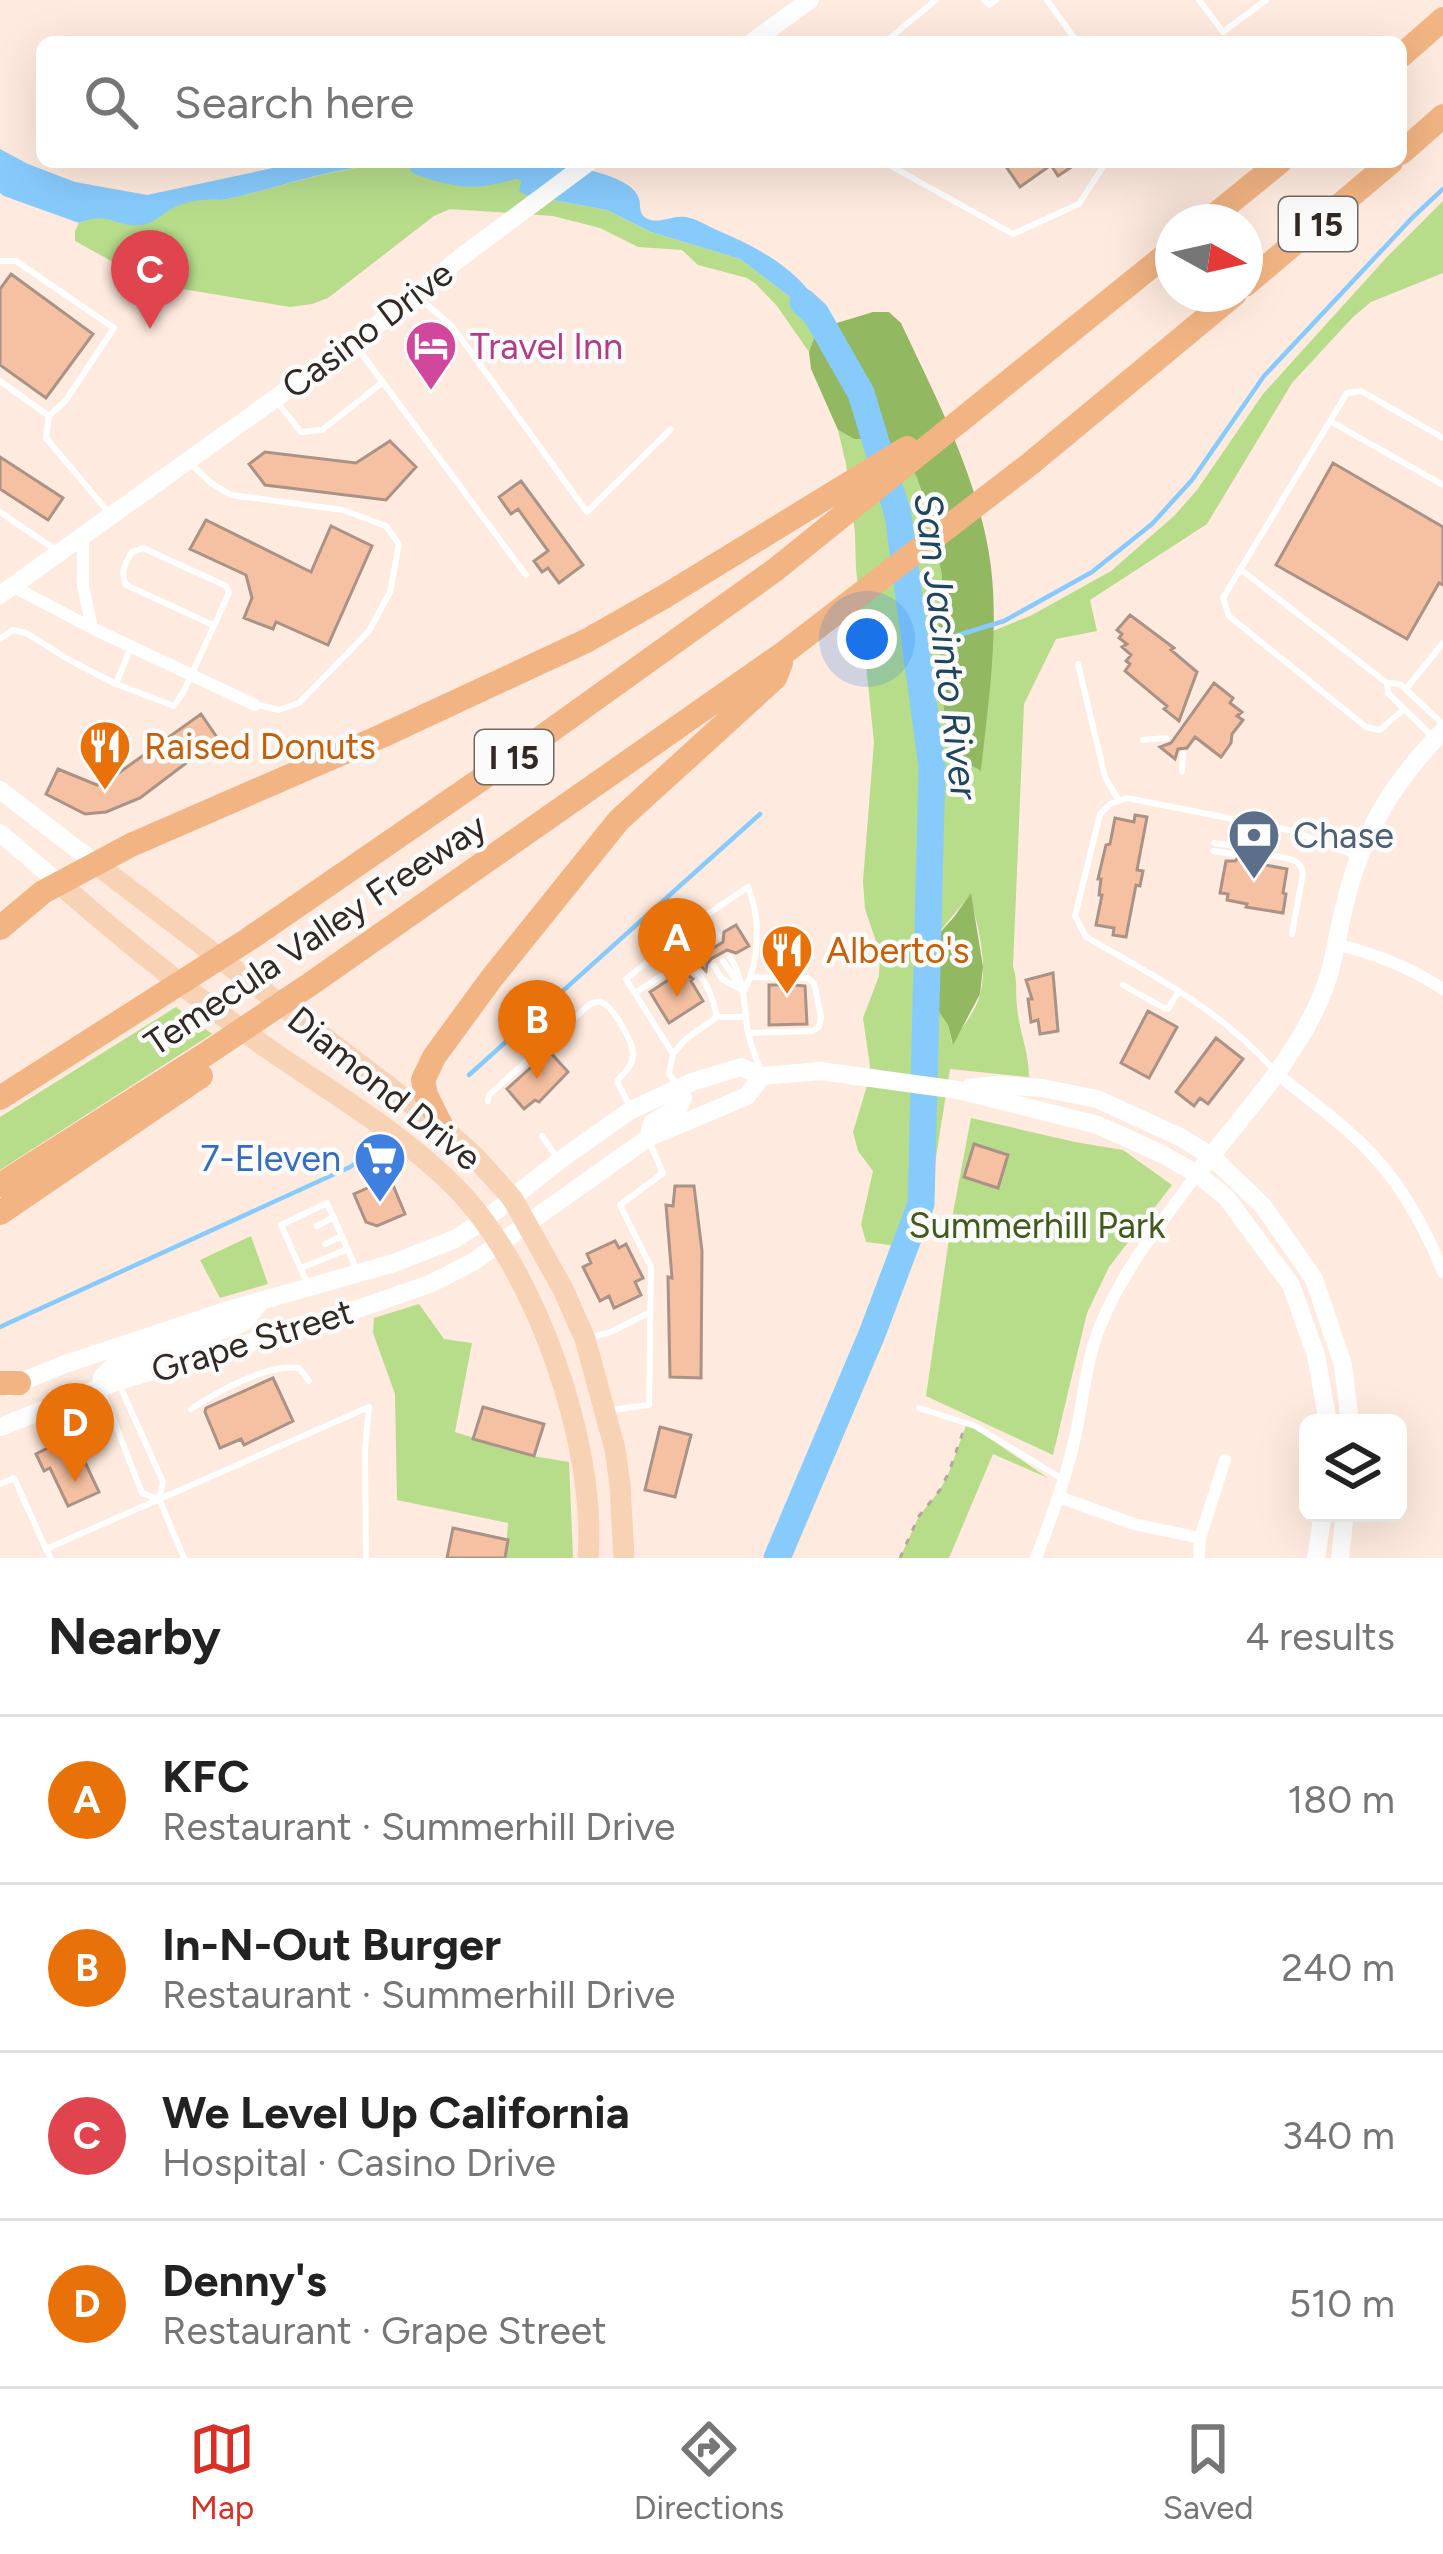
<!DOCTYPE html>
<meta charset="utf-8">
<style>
:root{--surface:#fff;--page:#f6f6f6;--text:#222;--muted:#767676;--line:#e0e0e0;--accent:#d93025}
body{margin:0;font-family:Figtree,sans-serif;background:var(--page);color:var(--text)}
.controls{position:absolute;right:36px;bottom:36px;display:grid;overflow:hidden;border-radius:18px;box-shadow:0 12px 48px #0002}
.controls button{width:108px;height:108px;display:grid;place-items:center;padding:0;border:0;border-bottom:3px solid var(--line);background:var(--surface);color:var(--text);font:60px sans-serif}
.compass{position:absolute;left:1155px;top:204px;width:108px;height:108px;border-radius:50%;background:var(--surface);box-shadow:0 12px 48px #0002;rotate:98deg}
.you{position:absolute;left:867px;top:639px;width:42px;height:42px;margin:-30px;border:9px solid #fff;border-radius:50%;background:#1a73e8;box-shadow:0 0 0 18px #1a73e833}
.badge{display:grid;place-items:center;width:78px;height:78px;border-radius:50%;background:var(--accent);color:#fff;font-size:39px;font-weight:700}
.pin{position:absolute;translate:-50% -99px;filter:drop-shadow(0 3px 6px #0008)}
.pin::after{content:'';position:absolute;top:63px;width:42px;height:36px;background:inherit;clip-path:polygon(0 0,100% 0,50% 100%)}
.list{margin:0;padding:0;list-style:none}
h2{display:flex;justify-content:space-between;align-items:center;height:156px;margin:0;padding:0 48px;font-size:51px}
h2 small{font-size:39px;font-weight:400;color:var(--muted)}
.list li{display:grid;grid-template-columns:78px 1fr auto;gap:36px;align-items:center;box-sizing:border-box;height:168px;padding:0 48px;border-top:3px solid var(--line)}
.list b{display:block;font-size:45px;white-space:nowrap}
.list p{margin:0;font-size:39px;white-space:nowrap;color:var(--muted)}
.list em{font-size:39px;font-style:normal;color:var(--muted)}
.icon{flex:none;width:66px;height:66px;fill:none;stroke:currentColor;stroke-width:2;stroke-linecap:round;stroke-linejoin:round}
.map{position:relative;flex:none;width:1443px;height:1558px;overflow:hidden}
.search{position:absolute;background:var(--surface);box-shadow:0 12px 48px #0002;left:36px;right:36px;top:36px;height:132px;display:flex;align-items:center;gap:30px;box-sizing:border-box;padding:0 42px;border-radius:18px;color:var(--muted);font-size:45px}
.sheet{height:828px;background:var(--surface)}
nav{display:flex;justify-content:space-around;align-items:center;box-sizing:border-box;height:168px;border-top:3px solid var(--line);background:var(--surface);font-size:33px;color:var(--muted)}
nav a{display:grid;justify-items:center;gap:6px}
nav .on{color:var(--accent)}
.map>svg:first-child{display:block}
.green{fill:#b7dd8b;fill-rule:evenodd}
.forest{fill:#92b962}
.water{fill:#87cbfd}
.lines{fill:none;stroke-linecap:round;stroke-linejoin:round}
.stream{stroke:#87cbfd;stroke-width:4.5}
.river{stroke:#87cbfd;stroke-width:27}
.building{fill:#f6c1a2;stroke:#aa9386;stroke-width:3}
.path{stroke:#b6a59c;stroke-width:3;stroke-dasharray:6 9;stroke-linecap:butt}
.lane{stroke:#fff;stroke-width:6}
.street{stroke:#fff;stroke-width:12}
.secondary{stroke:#fff;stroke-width:18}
.primary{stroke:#f7d2b5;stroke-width:21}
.highway{stroke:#f2b483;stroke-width:24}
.labels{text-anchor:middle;stroke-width:9;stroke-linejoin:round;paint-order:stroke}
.shield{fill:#fbfbfb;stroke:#6f6864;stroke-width:3}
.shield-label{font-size:33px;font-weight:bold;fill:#332924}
.street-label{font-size:36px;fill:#332924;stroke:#fbfbfb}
.hotel-label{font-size:36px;fill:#b23c85;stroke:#fbfbfb;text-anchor:start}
.food-label{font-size:36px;fill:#c56008;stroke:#fbfbfb;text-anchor:start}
.service-label{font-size:36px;fill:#4e5e75;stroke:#fbfbfb;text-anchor:start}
.shop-label{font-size:36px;fill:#366cbe;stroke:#fbfbfb;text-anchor:end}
.park-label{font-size:36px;fill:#415a1d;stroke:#fbfbfb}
.water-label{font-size:39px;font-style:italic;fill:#20455f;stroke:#fbfbfb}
</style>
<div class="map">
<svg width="1443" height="1558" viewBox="0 0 1443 1558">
<rect width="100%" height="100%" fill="#feeade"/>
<path class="green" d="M407,162H543L529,171L526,195L607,210L651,232L740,259L794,300L811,318L817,329L809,352L777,306L756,284L747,278L698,265L682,250L638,247L600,228L553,216L450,209L434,216L328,298L312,304L290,307L153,284L75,241V231L79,223L95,217H109L203,199L222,200C279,189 347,160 405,167Z
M1443,201V273L1371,302L1353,317L1292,383L1207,524L1090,600L1097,631L1056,639L1024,704L1013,966C1018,981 1015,991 1017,1006C1019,1031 1029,1052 1029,1077L950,1069L926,1220C912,1254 896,1245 866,1242L861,1224L873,1171L858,1151L853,1132L866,1089L870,1066L863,1018L879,976L880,953L865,909L863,881L874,742L856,568L855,533L846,464L838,430L854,439H877L903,451L917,478L930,516L942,576L938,630L945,726L951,750L961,760L981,771L993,631L1032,615L1111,571L1175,515L1197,490L1263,394L1386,258ZM970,895C978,927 990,969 978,1001C972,1016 961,1029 952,1043L948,1025L915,978L917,959Z
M176,1007L212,1034L0,1170V1117Z
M971,1118L1075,1142L1123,1150L1172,1185L1109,1267L1087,1313L1053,1455L926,1396L952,1218Z
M251,1236L268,1284L220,1298L200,1260Z
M419,1304L444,1339L472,1343L455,1432L533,1456L569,1462L573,1558H505L508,1523L397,1500L395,1394L373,1333L374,1318Z
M967,1423L1048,1478L993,1454L949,1558H900L919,1516L940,1490L949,1472Z"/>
<path class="forest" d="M873,312H889L901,323C937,400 980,481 991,567C999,635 988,704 981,771L961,760L951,750L945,726L938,630L942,576L930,516L917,478L903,451L877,439H854L838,430L811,369L809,352L817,329Z
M971,893L983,967L980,994L953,1045L948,1025L915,978L917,958L954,917Z"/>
<path class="water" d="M0,149L28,164L75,182L147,195L301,162L407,163L406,167C348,159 279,189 222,200C206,199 190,200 175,207C163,213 155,223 142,225C113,228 111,210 79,223L4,196L0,193Z
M544,163C566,164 628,174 638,196C642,205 637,214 648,219C659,224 673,215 685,217C696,218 709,227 719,231C764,250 811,276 828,325L817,329L811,318L794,300L740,259L651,232L607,210L526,195L519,191L522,179Z"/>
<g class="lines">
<path class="stream" d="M916,648L1004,621L1092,572L1152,524L1192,480L1264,376L1413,217L1443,189
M469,1075L760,814
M0,1327L350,1167L369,1154"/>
<path class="river" d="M421,162C458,175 479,178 516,164L564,183
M777,1558L872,1334L921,1204L932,767L898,515L861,393L816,314L803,302"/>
</g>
<path class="building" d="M1003,162H1079L1058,176L1051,165L1020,187Z
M11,274L93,334L46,398L0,365V289Z
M390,441L416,467L386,500L265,485L249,464L265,452L356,463Z
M0,457L63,498L48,520L0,489Z
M1333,463L1443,527V585L1439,583L1407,639L1276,565Z
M521,481L583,565L559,583L548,568L542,572L534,561L548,551L518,509L511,514L499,497Z
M206,520L311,572L331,526L372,546L328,645L276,622L273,629L244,618L252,598L246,575L190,549Z
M1130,615L1174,648L1171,650L1197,672L1179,721L1164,709L1167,706L1125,671L1130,664L1126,661L1131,655L1122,647L1127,644L1119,638L1122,634L1117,630Z
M1214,683L1233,698L1230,703L1242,712L1237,716L1243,720L1232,734L1231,743L1221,757L1195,737L1187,748L1178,749L1175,759L1160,747L1171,743Z
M201,714L218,739L140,798L106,812L85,814L46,794L58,769L97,785L120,772Z
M1135,815L1147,817L1137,870L1143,871L1140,886L1136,885L1126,937L1113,935L1114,928L1096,925L1102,895H1099L1101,879H1098L1106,845L1110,844L1115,818L1134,822Z
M1236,837L1263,842L1254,850L1255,856L1260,860V864L1287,869L1283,893L1286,894L1283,913L1246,907L1247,904L1227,900L1228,894L1220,893L1226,861H1235L1240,856L1242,844Z
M736,925L749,946L736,953L727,950L711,959L707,964L706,971L697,962L702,959L697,951L705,953L723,942L724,932Z
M682,971L693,979L691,981L703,1001L669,1023L650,992Z
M1053,973L1058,1031L1040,1034L1038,1020L1031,1022L1028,999H1032L1026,980Z
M790,981L795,985L805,986L807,1024L769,1025V985H784Z
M1148,1011L1177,1027L1149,1078L1121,1063Z
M1216,1038L1243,1059L1208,1104L1200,1098L1194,1106L1176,1092Z
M549,1051L568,1072L539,1102L535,1100L524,1109L507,1089Z
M974,1144L1008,1155L998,1188L964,1177Z
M390,1178L405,1214L377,1226L366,1222L354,1194Z
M675,1186H694L702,1251L701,1378L670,1377L668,1277L672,1278L666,1205L673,1206Z
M615,1241L619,1248L626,1244L643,1278L635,1282L641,1295L614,1308L609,1296L600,1301L583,1267L591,1263L587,1254Z
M273,1378L293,1421L244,1445L241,1439L220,1448L205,1412L206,1408Z
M483,1407L544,1424L534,1456L473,1439Z
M660,1427L691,1435L675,1497L645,1490Z
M76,1443L99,1492L68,1506L50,1468L44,1471L36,1454L52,1446L56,1453Z
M453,1528L508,1540L505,1558H447Z"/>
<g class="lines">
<path class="path" d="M900,1558L919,1516L940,1490L949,1472L963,1432"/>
<path class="lane" d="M984,0L989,5L996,0
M1047,0L1077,42
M1199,0L1223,32L1266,0
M885,42L936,0
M884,162L1013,234L1079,204L1106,162
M0,261H16L114,328L66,400L49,416
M419,298L452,326L587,512L671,429
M356,346L526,575
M0,381L49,416L46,438L110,514
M277,402L301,432L322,430L383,382
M1330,421L1443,485
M192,465L211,483L231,495L343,510L386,526L399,544L390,592L369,631L299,703L279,710L258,705
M0,512L56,550
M1240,569L1387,683
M0,639L13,630L26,633L73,662L116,684
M131,647L116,684L174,706L184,691L229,593L226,586L143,548L132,552C125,564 120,572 126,585L213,625
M1078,664L1105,777L1119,801
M1406,689L1443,643
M1404,709L1380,730L1366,727L1229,616L1223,598L1347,393L1361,391L1443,438
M1434,738L1388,693L1387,683L1400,684L1443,724
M1143,740L1166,738
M1182,771L1183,754
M1214,843L1235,846
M1213,851L1233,854
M1261,852C1277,860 1299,853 1303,873L1292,934
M705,916L718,936
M697,921L710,941
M670,944L626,979L673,1054
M702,946L689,927L748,887C761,919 760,960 744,991
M730,957C744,979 744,1002 747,1027C749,1041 755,1054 759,1067
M723,961L741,988
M714,966L722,979L744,991
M752,977L783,978
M1123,985L1164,1008L1168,1009L1179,991
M635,993L681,963C703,967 713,997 717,1017
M748,1033L812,1031L819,1027L821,1017L814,983L808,978H796
M1274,1070C1219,1009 1157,977 1086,937L1075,916L1100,814L1110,804L1127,798L1294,831L1355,856
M677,1085L669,1074L673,1054L686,1039L717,1017H746
M488,1101L489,1095L590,1004C593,1003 597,1001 600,1002C612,1004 633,1042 633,1054C633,1066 624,1073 617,1081L630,1107
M542,1136L557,1158
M317,1226L334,1217
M325,1244L342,1236
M301,1268L348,1249
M308,1285L281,1225L327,1203L357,1270
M588,1338L611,1332L650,1312
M119,1384L163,1482L159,1499L184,1558
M102,1390L142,1493L156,1498
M919,1408L975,1426L1064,1480
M191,1409C217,1392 268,1363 299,1368L309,1381
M611,1410L649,1405L651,1267L620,1205L663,1173L649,1141
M0,1484L14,1478L46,1549
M51,1558L46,1549L369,1407L365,1451L366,1558"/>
<path class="street" d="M83,534V586L92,628
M12,586L92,628L255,705
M1336,944C1378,955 1407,966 1443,989
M1276,1073C1305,1097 1337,1119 1363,1145C1400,1181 1424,1225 1443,1272
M1059,1497L1134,1524L1200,1538
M1036,1558C1052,1517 1067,1476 1076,1433C1084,1396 1086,1359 1101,1324C1124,1268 1162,1222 1197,1174
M1199,1558L1200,1538L1225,1460"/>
<path class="secondary" d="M752,42L810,0
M0,595L353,343L416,296L456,261L589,162
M0,790L96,864
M0,833L60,884
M969,1088L995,1085L1042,1088L1097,1099L1180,1137L1211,1156L1263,1206L1314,1279L1343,1365L1350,1423
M648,1138L652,1123L679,1107L683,1098L679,1088
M1203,1166C1247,1110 1301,1053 1326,984C1335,959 1338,930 1345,904C1361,834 1393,782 1443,731
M9,1387L65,1364L225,1311L394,1263L455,1239L483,1221L560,1160L631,1110L692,1082L741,1067L762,1076L820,1071L958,1090L1098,1125L1162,1154L1197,1174L1226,1197L1291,1285L1316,1355L1328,1423
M101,1387L102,1377L115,1364L238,1325L245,1321L261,1301
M0,1427L118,1381L314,1324L430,1284L473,1262L648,1138L747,1096L762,1076
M1316,1558L1323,1513
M1340,1558L1345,1513"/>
<path class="primary" d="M96,864L442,1127L475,1157L512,1198L563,1289L585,1339L615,1449L620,1485L624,1558
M60,884C126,942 195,997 267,1048C332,1093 401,1132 457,1189C536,1270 597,1445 588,1558"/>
<path class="highway" d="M1401,56L1443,19
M1401,153L1443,116
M1206,222L1280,162
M1245,285L1391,162
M0,928L43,892L131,845L384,735L586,641L662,598L907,448
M0,1098L249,939L528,747L775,570L1173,249
M442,1127L426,1095L423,1080L434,1057L491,979L619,820L775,678L781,663
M0,1185L203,1056L309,985L785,652L1030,464L1235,294
M0,1213L201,1076
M0,1383H19"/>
</g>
<defs>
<g id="hotel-pin" transform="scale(2.7)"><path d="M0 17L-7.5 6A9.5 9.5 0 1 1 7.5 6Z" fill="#d1479c" stroke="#fbfbfb"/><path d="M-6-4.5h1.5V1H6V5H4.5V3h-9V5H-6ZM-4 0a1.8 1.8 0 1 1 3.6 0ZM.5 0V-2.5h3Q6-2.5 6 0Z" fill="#fff"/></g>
<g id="restaurant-pin" transform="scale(2.7)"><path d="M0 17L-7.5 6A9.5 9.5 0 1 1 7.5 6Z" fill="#e8710a" stroke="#fbfbfb"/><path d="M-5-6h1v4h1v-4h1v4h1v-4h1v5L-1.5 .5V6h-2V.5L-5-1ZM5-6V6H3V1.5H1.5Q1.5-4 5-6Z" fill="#fff"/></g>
<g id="bank-pin" transform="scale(2.7)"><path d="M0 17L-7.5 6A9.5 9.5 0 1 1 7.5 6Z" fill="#5c6f8a" stroke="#fbfbfb"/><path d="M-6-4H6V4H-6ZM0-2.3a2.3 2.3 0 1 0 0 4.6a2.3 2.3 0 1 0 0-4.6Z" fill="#fff"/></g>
<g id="supermarket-pin" transform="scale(2.7)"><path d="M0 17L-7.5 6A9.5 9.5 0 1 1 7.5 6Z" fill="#3f7fe0" stroke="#fbfbfb"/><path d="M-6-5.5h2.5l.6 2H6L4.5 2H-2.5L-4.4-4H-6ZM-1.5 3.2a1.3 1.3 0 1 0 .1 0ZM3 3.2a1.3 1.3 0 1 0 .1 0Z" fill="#fff"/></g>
</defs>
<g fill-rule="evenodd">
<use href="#hotel-pin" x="431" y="346"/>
<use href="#restaurant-pin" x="105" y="746"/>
<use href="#bank-pin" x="1254" y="835"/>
<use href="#restaurant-pin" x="787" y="950"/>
<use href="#supermarket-pin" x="380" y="1158"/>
</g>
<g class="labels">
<g class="shield">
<rect x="1279" y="197" width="78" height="54" rx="9"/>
<rect x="475" y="730" width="78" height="54" rx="9"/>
</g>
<g class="shield-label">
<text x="1318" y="236">I 15</text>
<text x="514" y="769">I 15</text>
</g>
<g class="street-label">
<text transform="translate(367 329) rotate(-37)" y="13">Casino Drive</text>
<text transform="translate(315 934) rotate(-34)" y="13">Temecula Valley Freeway</text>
<text transform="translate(385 1088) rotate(39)" y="13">Diamond Drive</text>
<text transform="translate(252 1340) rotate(-17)" y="13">Grape Street</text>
</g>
<g class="hotel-label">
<text x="470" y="359">Travel Inn</text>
</g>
<g class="food-label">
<text x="144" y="759">Raised Donuts</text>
<text x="826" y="963">Alberto's</text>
</g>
<g class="service-label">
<text x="1293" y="848">Chase</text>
</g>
<g class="shop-label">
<text x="341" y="1171">7-Eleven</text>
</g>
<g class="park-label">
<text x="1037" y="1238">Summerhill Park</text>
</g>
<g class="water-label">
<text transform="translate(947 646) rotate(83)" y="14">San Jacinto River</text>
</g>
</g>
</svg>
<div class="controls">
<button><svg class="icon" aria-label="layers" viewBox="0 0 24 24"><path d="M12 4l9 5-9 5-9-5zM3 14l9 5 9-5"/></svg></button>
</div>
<svg class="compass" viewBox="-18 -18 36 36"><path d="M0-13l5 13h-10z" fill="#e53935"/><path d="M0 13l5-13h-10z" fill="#767676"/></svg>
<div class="you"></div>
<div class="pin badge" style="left:677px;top:997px;background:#e8710a">A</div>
<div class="pin badge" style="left:537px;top:1079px;background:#e8710a">B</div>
<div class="pin badge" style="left:150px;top:329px;background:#e0444e">C</div>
<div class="pin badge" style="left:75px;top:1482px;background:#e8710a">D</div>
<div class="search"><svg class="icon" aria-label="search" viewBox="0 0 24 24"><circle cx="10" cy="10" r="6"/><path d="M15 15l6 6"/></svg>Search here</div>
</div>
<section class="sheet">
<h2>Nearby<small>4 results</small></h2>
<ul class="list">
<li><span class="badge" style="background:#e8710a">A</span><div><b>KFC</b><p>Restaurant · Summerhill Drive</p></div><em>180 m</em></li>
<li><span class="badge" style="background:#e8710a">B</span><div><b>In-N-Out Burger</b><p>Restaurant · Summerhill Drive</p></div><em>240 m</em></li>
<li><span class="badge" style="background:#e0444e">C</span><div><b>We Level Up California</b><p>Hospital · Casino Drive</p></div><em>340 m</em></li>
<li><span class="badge" style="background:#e8710a">D</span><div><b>Denny's</b><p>Restaurant · Grape Street</p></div><em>510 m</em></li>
</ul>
</section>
<nav>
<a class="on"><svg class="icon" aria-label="map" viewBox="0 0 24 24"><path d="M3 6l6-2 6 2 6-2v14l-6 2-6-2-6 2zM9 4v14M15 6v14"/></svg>Map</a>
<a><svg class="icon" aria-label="directions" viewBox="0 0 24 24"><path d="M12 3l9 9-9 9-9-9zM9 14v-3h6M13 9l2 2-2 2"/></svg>Directions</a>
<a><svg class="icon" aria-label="saved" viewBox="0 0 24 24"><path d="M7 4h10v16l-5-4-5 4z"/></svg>Saved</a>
</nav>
